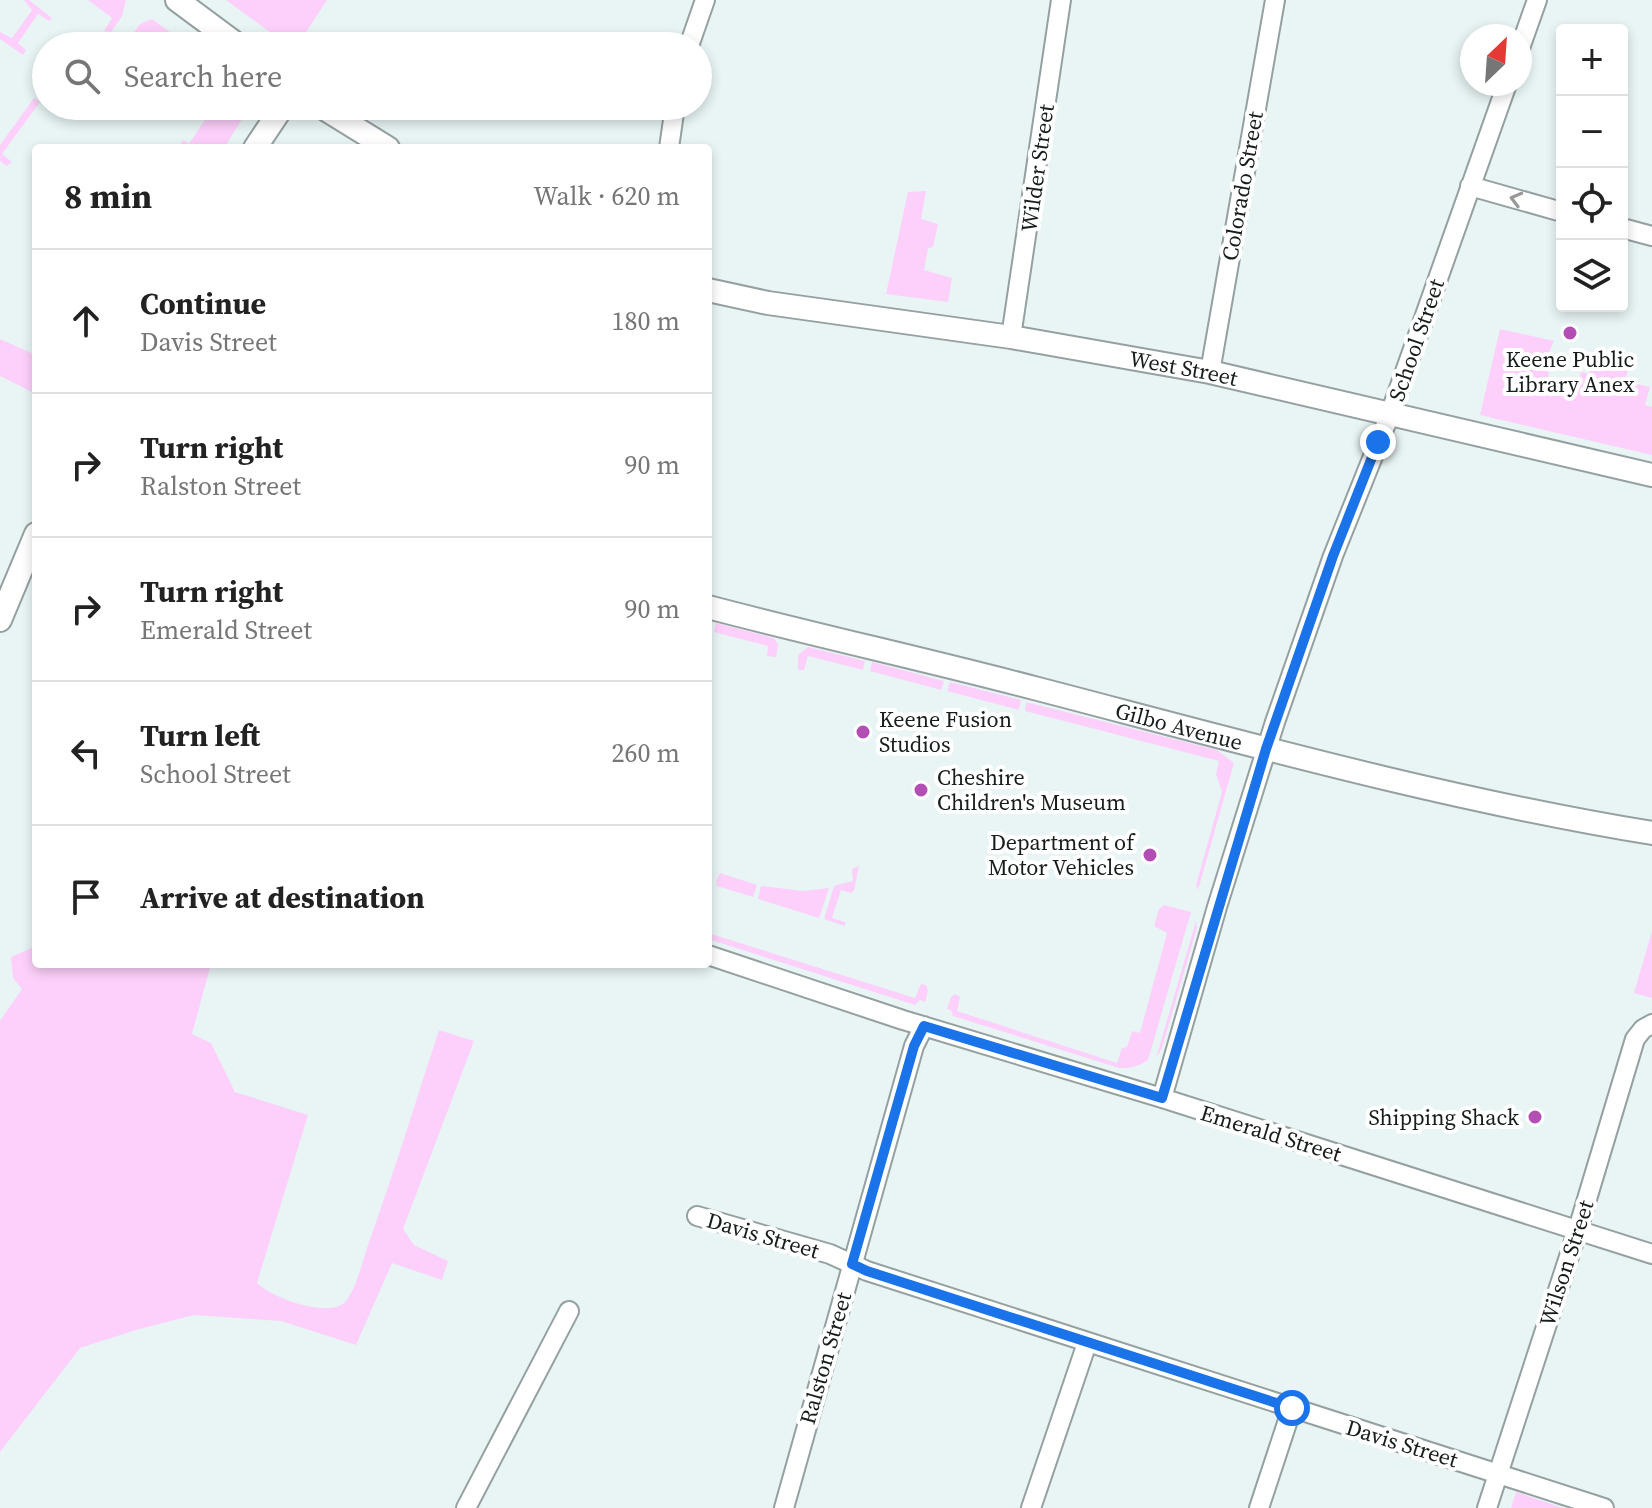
<!DOCTYPE html>
<meta charset="utf-8">
<style>
:root{--surface:#fff;--page:#f6f6f6;--text:#222;--muted:#767676;--line:#e0e0e0}
body{margin:0;font-family:"Source Serif 4",serif;background:var(--page);color:var(--text)}
.controls{position:absolute;right:24px;top:24px;display:grid;overflow:hidden;border-radius:8px;box-shadow:0 4px 12px #0003}
.controls button{width:72px;height:72px;display:grid;place-items:center;padding:0;border:0;border-bottom:2px solid var(--line);background:var(--surface);color:var(--text);font:40px sans-serif}
.compass{position:absolute;left:1460px;top:24px;width:72px;height:72px;border-radius:50%;background:var(--surface);box-shadow:0 4px 12px #0003;rotate:25deg}
.stop{position:absolute;width:24px;height:24px;margin:-18px;border:6px solid #1a73e8;border-radius:50%;background:#fff}
.stop.end{background:#1a73e8;border-color:#fff;box-shadow:0 2px 8px #0008}
.list{margin:0;padding:0;list-style:none}
h2{display:flex;justify-content:space-between;align-items:center;height:104px;margin:0;padding:0 32px;font-size:34px}
h2 small{font-size:26px;font-weight:400;color:var(--muted)}
.list li{display:grid;grid-template-columns:52px 1fr auto;gap:24px;align-items:center;box-sizing:border-box;height:144px;padding:0 32px;border-top:2px solid var(--line)}
.list b{display:block;font-size:30px;white-space:nowrap}
.list p{margin:0;font-size:26px;white-space:nowrap;color:var(--muted)}
.list em{font-size:26px;font-style:normal;color:var(--muted)}
.icon{flex:none;width:44px;height:44px;fill:none;stroke:currentColor;stroke-width:2;stroke-linecap:round;stroke-linejoin:round}
.map{position:relative;flex:none;width:1652px;height:1508px;overflow:hidden}
.search{position:absolute;background:var(--surface);box-shadow:0 4px 12px #0003;left:32px;top:32px;width:680px;height:88px;display:flex;align-items:center;gap:20px;box-sizing:border-box;padding:0 28px;border-radius:44px;color:var(--muted);font-size:30px}
.panel{position:absolute;background:var(--surface);box-shadow:0 4px 12px #0003;left:32px;top:144px;width:680px;height:824px;border-radius:8px}
.map>svg:first-child{display:block}
.green{fill:#fcd0fa}
.lines{fill:none;stroke-linecap:round;stroke-linejoin:round}
.minor-casing{stroke:#95a0a1;stroke-width:22}
.tertiary-casing{stroke:#95a0a1;stroke-width:26}
.minor{stroke:#fff;stroke-width:18}
.tertiary{stroke:#fff;stroke-width:22}
.oneway{stroke:#979999}
.route{stroke:#1a73e8;stroke-width:10}
.poi-dot{fill:#b34fb4;stroke:#fff;stroke-width:3}
.labels{text-anchor:middle;stroke-width:8;stroke-linejoin:round;paint-order:stroke}
.street-label{font-size:22px;fill:#171c1c;stroke:#fff}
.poi-label{font-size:22px;fill:#171c1c;stroke:#fff;text-anchor:start}
</style>
<div class="map">
<svg width="1652" height="1508" viewBox="0 0 1652 1508">
<rect width="100%" height="100%" fill="#e9f5f5"/>
<path class="green" d="M24,0H29L52,18L49,21L38,14L18,43L26,50L23,55L0,39V32L12,38L32,10Z
M88,0H126L122,16L111,32L104,31L112,18Z
M226,0H327L297,46H289Z
M152,19L189,46H148L138,39L133,46H124L140,24Z
M34,98L40,102L2,154L12,162L6,166L0,161V145Z
M244,106H249V108L224,148H179L183,140L189,144L212,109L232,107L237,112L238,120Z
M926,191L921,219L938,224L933,247L928,248L924,270L952,278L948,302L886,294L908,192Z
M1500,329L1554,341L1542,368L1549,372L1547,383L1577,389L1581,372L1589,374L1593,351L1629,365L1625,381L1650,387L1645,405L1652,407V455L1480,415Z
M0,339L36,355V394L0,376Z
M716,623L774,638L778,645L776,657L767,656L768,646L714,632Z
M808,647L865,661L863,670L808,656L804,670H798V655Z
M872,662L944,681L941,690L870,671Z
M950,682L1021,700L1019,710L947,691Z
M1026,702L1217,750L1234,763L1198,890L1196,885L1222,792L1216,774L1219,761L1025,711Z
M859,866L854,891L851,893L841,890L832,918L845,922V926L824,919L834,886L853,881L852,869Z
M720,873L757,885L753,897L717,886L716,882Z
M761,886L803,891L829,888L819,918L758,899Z
M1164,905L1191,912L1148,1060C1140,1066 1129,1069 1119,1068L953,1016L951,1010L947,1009L951,997L955,994L960,997L957,1011L1117,1063L1122,1048L1127,1047L1132,1031L1140,1033L1167,933L1154,926L1159,909Z
M1196,921L1197,928L1162,1048L1156,1058Z
M1652,931V998L1634,993Z
M708,933L915,998L921,984L926,985L928,990L925,1002L920,1000L915,1005L708,939Z
M36,946V964H211L192,1034L211,1043L235,1092L308,1115L257,1283C270,1297 331,1320 346,1301C358,1285 363,1258 370,1239C395,1170 416,1100 439,1030L474,1041L403,1229L414,1245L448,1261L442,1280L392,1263L356,1345L281,1321L194,1315L136,1330L80,1348L0,1452V1021L22,989L13,978L11,957Z
M1516,1492L1563,1508H1511Z"/>
<g class="lines">
<g class="minor-casing">
<path id="minor" d="M689,46L705,0
M1520,48L1537,0
M669,148L675,106
M1470,186L1562,212
M1622,228L1652,236
M1011,337L1061,0
M1210,372L1275,0
M708,955L903,1020L1162,1098L1652,1254
M1162,1098L1217,907L1275,722L1333,556L1390,414L1507,84
M697,1216L830,1254L867,1271L1604,1508
M466,1508L569,1311
M784,1508L914,1046L924,1026
M1031,1508L1087,1343
M1259,1508L1292,1408
M1487,1508L1578,1229L1635,1039L1643,1029L1652,1024"/>
</g>
<g class="tertiary-casing">
<g id="tertiary">
<path d="M177,0L239,46"/>
<path d="M320,106L388,148"/>
<path d="M255,148L283,106"/>
<path id="s1" d="M708,290L768,303L1011,337L1210,372L1652,475"/>
<path id="s2" d="M708,607C818,636 928,660 1038,689C1241,742 1444,799 1652,833"/>
<path d="M0,620L36,534"/>
</g>
</g>
<use href="#minor" class="minor"/>
<use href="#tertiary" class="tertiary"/>
</g>
<defs><path id="oneway-chevron" d="M-2-3.5L2.5 0L-2 3.5" fill="none" stroke-width="1.6" stroke-linecap="round" stroke-linejoin="round" transform="scale(2)"/></defs>
<use class="oneway" href="#oneway-chevron" transform="translate(1516 199) rotate(-165)"/>
<g class="lines">
<path class="route" d="M1292,1408L867,1271L852,1264L914,1046L924,1026L1162,1098L1266,749L1333,556L1378,442"/>
</g>
<g class="poi-dot">
<circle cx="1570" cy="333" r="8"/>
<circle cx="863" cy="732" r="8"/>
<circle cx="921" cy="790" r="8"/>
<circle cx="1150" cy="855" r="8"/>
<circle cx="1535" cy="1117" r="8"/>
</g>
<g class="labels">
<g class="street-label">
<text transform="translate(1037 168) rotate(-82)" y="8">Wilder Street</text>
<text transform="translate(1242 186) rotate(-80)" y="8">Colorado Street</text>
<text transform="translate(1416 340) rotate(-71)" y="8">School Street</text>
<text dy="8" stroke="none"><textPath href="#s1" startOffset="482">West Street</textPath></text>
<text dy="8" stroke="none"><textPath href="#s2" startOffset="486">Gilbo Avenue</textPath></text>
<text transform="translate(1271 1133) rotate(17)" y="8">Emerald Street</text>
<text transform="translate(763 1235) rotate(16)" y="8">Davis Street</text>
<text transform="translate(1566 1263) rotate(-72)" y="8">Wilson Street</text>
<text transform="translate(825 1358) rotate(-74)" y="8">Ralston Street</text>
<text transform="translate(1402 1443) rotate(17)" y="8">Davis Street</text>
</g>
<g class="poi-label">
<text x="1570" y="367" text-anchor="middle">Keene Public<tspan x="1570" dy="25">Library Anex</tspan></text>
<text x="879" y="727">Keene Fusion<tspan x="879" dy="25">Studios</tspan></text>
<text x="937" y="785">Cheshire<tspan x="937" dy="25">Children's Museum</tspan></text>
<text x="1134" y="850" text-anchor="end">Department of<tspan x="1134" dy="25">Motor Vehicles</tspan></text>
<text x="1519" y="1125" text-anchor="end">Shipping Shack</text>
</g>
</g>
</svg>
<div class="controls">
<button>+</button>
<button>−</button>
<button><svg class="icon" aria-label="locate" viewBox="0 0 24 24"><circle cx="12" cy="12" r="6"/><path d="M12 2v4M12 18v4M2 12h4M18 12h4"/></svg></button>
<button><svg class="icon" aria-label="layers" viewBox="0 0 24 24"><path d="M12 4l9 5-9 5-9-5zM3 14l9 5 9-5"/></svg></button>
</div>
<svg class="compass" viewBox="-18 -18 36 36"><path d="M0-13l5 13h-10z" fill="#e53935"/><path d="M0 13l5-13h-10z" fill="#767676"/></svg>
<div class="stop" style="left:1292px;top:1408px"></div>
<div class="stop end" style="left:1378px;top:442px"></div>
<div class="search"><svg class="icon" aria-label="search" viewBox="0 0 24 24"><circle cx="10" cy="10" r="6"/><path d="M15 15l6 6"/></svg>Search here</div>
<section class="panel">
<h2>8 min<small>Walk · 620 m</small></h2>
<ul class="list">
<li><svg class="icon" aria-label="ahead" viewBox="0 0 24 24"><path d="M12 20V5M6 11l6-6 6 6"/></svg><div><b>Continue</b><p>Davis Street</p></div><em>180 m</em></li>
<li><svg class="icon" aria-label="right" viewBox="0 0 24 24"><path d="M7 20v-9h11M14 6l5 5-5 5"/></svg><div><b>Turn right</b><p>Ralston Street</p></div><em>90 m</em></li>
<li><svg class="icon" aria-label="right" viewBox="0 0 24 24"><path d="M7 20v-9h11M14 6l5 5-5 5"/></svg><div><b>Turn right</b><p>Emerald Street</p></div><em>90 m</em></li>
<li><svg class="icon" aria-label="left" viewBox="0 0 24 24"><path d="M17 20v-9H6M10 6l-5 5 5 5"/></svg><div><b>Turn left</b><p>School Street</p></div><em>260 m</em></li>
<li><svg class="icon" aria-label="arrive" viewBox="0 0 24 24"><path d="M6 21V4h12l-3 4 3 4H6"/></svg><div><b>Arrive at destination</b></div></li>
</ul>
</section>
</div>
